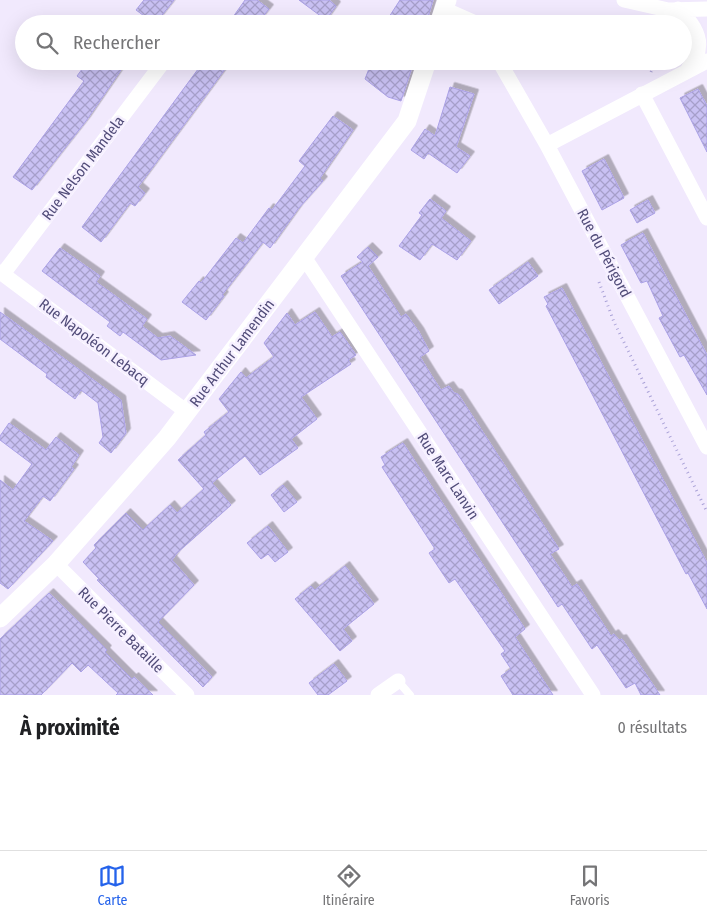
<!DOCTYPE html>
<html lang="fr">
<meta charset="utf-8">
<style>
:root{--surface:#fff;--page:#f6f6f6;--text:#202124;--muted:#757577;--line:#e0e0e0;--accent:#2563eb}
body{margin:0;font-family:"Fira Sans Condensed",sans-serif;background:var(--page);color:var(--text)}
.list{margin:0;padding:0;list-style:none}
h2{display:flex;justify-content:space-between;align-items:center;height:65px;margin:0;padding:0 20px;font-size:21px}
h2 small{font-size:16px;font-weight:400;color:var(--muted)}
.icon{flex:none;width:28px;height:28px;fill:none;stroke:currentColor;stroke-width:2;stroke-linecap:round;stroke-linejoin:round}
.map{position:relative;flex:none;width:707px;height:695px;overflow:hidden}
.search{position:absolute;background:var(--surface);box-shadow:0 5px 20px #0002;left:15px;right:15px;top:15px;height:55px;display:flex;align-items:center;gap:12px;box-sizing:border-box;padding:0 18px;border-radius:28px;color:var(--muted);font-size:19px}
.sheet{height:155px;background:var(--surface)}
nav{display:flex;justify-content:space-around;align-items:center;box-sizing:border-box;height:70px;border-top:1px solid var(--line);background:var(--surface);font-size:14px;color:var(--muted)}
nav a{display:grid;justify-items:center;gap:2px}
nav .on{color:var(--accent)}
.map>svg:first-child{display:block}
.building{fill:url(#building-cross-hatch);stroke:#aba1e6;filter:url(#shadow)}
.lines{fill:none;stroke-linecap:round;stroke-linejoin:round}
.path{stroke:#aba3d8;stroke-width:3;stroke-dasharray:1 4;stroke-linecap:butt}
.service{stroke:#fff;stroke-width:8}
.minor{stroke:#fff;stroke-width:15}
.tertiary{stroke:#fff;stroke-width:19}
.labels{text-anchor:middle;stroke-width:5;stroke-linejoin:round;paint-order:stroke}
.street-label{font-size:15px;fill:#514c79;stroke:#f6f0ff}
</style>
<div class="map">
<svg width="707" height="695" viewBox="0 0 707 695">
<defs>
<pattern id="building-cross-hatch" width="8" height="8" patternUnits="userSpaceOnUse" patternTransform="scale(1.25)"><rect width="8" height="8" fill="#c9c1f3"/><path d="M0 0l8 8M0 8l8-8" fill="none" stroke="#a69fca"/></pattern>
<filter id="shadow"><feDropShadow dx="4.5" dy="-4.5" stdDeviation="0" flood-color="#0004"/></filter>
</defs>
<rect width="100%" height="100%" fill="#f1e9fd"/>
<path class="building" d="M144,0H174L155,24L136,10Z
M245,0H257L269,9L257,24H228Z
M299,0H329L336,6L326,20Z
M400,0H433L426,24H400L389,17Z
M88,61H127L86,121L32,190L13,177L84,81L77,76Z
M204,61H231L138,187L145,193L135,206L130,203L101,242L82,227Z
M372,61H414L401,101L388,97L365,79Z
M450,87L474,94L456,147L470,156L457,173L428,153L424,159L411,150L425,129L435,136Z
M698,89L707,106V152L680,98Z
M333,116L353,130L320,178L323,181L298,209L270,248L263,242L222,295L224,296L206,320L182,302L199,281L201,283L236,238L243,243L269,208L272,210L305,166L299,161Z
M604,159L624,198L602,210L582,171Z
M430,199L446,211L441,218L471,241L457,260L432,244L420,260L399,246L422,215L419,213Z
M648,200L655,213L637,223L630,210Z
M643,233L707,355V395L684,355L680,357L659,318L663,316L647,281L641,283L621,245Z
M368,247L378,257L368,266L401,317L406,314L419,332L429,351L420,357L433,378L441,390L449,386L454,393L458,394L559,549L550,554L572,587L577,584L611,636L614,634L619,640L622,639L660,695H641L635,683L626,688L597,645L592,649L562,604L558,607L369,319L341,276L363,262L357,257Z
M60,248L100,276L96,282L147,319L142,326L158,338L170,336L196,355L161,360L123,332L120,336L107,326L110,322L42,271Z
M528,262L538,276L499,304L489,290Z
M562,288L707,563V609L688,573L686,574L546,306L548,304L544,297Z
M0,312L121,400L126,433L111,453L99,443L103,437L98,403L81,390L75,399L46,377L47,374L0,339Z
M315,312L332,337L340,332L356,355L348,360L351,364L301,397L317,419L291,439L298,448L260,475L245,456L212,483L231,505L177,553L172,560L194,585L158,622L212,677L203,687L97,580L99,579L83,562L96,548L94,545L126,513L143,530L170,505L177,513L204,489L178,460L206,435L204,432L229,412L219,399L241,372L246,378L274,357L264,343L287,313L295,325Z
M9,423L46,450L56,437L79,455L71,467L74,469L50,501L43,496L24,521L53,541L8,589L0,583V480L13,490L32,464L0,440V436Z
M403,443L525,629L515,637L553,695H513L501,676L511,669L501,654L505,651L455,579L449,583L429,553L435,549L382,467L385,465L381,457Z
M283,485L297,502L284,512L271,495Z
M268,526L288,552L275,562L268,554L261,559L247,543Z
M345,566L374,604L343,629L352,641L340,651L295,599L311,586L315,590Z
M49,593L107,650L105,652L132,679L134,677L153,695H116L118,693L88,665L81,672L72,663L41,695H0V639Z
M334,664L347,681L328,695H318L309,683Z"/>
<g class="lines">
<path class="path" d="M651,72L656,61
M599,282L614,322L707,512"/>
<path class="service" d="M398,681L410,695"/>
<path class="minor" d="M624,0L668,10L707,9
M444,9L478,24
M678,9C698,27 707,47 688,69
M499,61L547,145L707,447
M642,94L707,218
M547,145L707,61
M304,257L593,695
M0,272L187,412
M3,274L164,61
M56,564L187,695
M378,695L398,681"/>
<path class="tertiary" d="M439,24L447,0
M0,618L56,564L167,438L407,121L427,61"/>
</g>
<g class="labels">
<g class="street-label">
<text transform="translate(83 168) rotate(-53)" y="5">Rue Nelson Mandela</text>
<text transform="translate(604 253) rotate(62)" y="5">Rue du Périgord</text>
<text transform="translate(94 342) rotate(37)" y="5">Rue Napoléon Lebacq</text>
<text transform="translate(232 353) rotate(-53)" y="5">Rue Arthur Lamendin</text>
<text transform="translate(448 476) rotate(57)" y="5">Rue Marc Lanvin</text>
<text transform="translate(121 630) rotate(45)" y="5">Rue Pierre Bataille</text>
</g>
</g>
</svg>
<div class="search"><svg class="icon" aria-label="search" viewBox="0 0 24 24"><circle cx="10" cy="10" r="6"/><path d="M15 15l6 6"/></svg>Rechercher</div>
</div>
<section class="sheet">
<h2>À proximité<small>0 résultats</small></h2>
<ul class="list">
</ul>
</section>
<nav>
<a class="on"><svg class="icon" aria-label="map" viewBox="0 0 24 24"><path d="M3 6l6-2 6 2 6-2v14l-6 2-6-2-6 2zM9 4v14M15 6v14"/></svg>Carte</a>
<a><svg class="icon" aria-label="directions" viewBox="0 0 24 24"><path d="M12 3l9 9-9 9-9-9zM9 14v-3h6M13 9l2 2-2 2"/></svg>Itinéraire</a>
<a><svg class="icon" aria-label="saved" viewBox="0 0 24 24"><path d="M7 4h10v16l-5-4-5 4z"/></svg>Favoris</a>
</nav>
